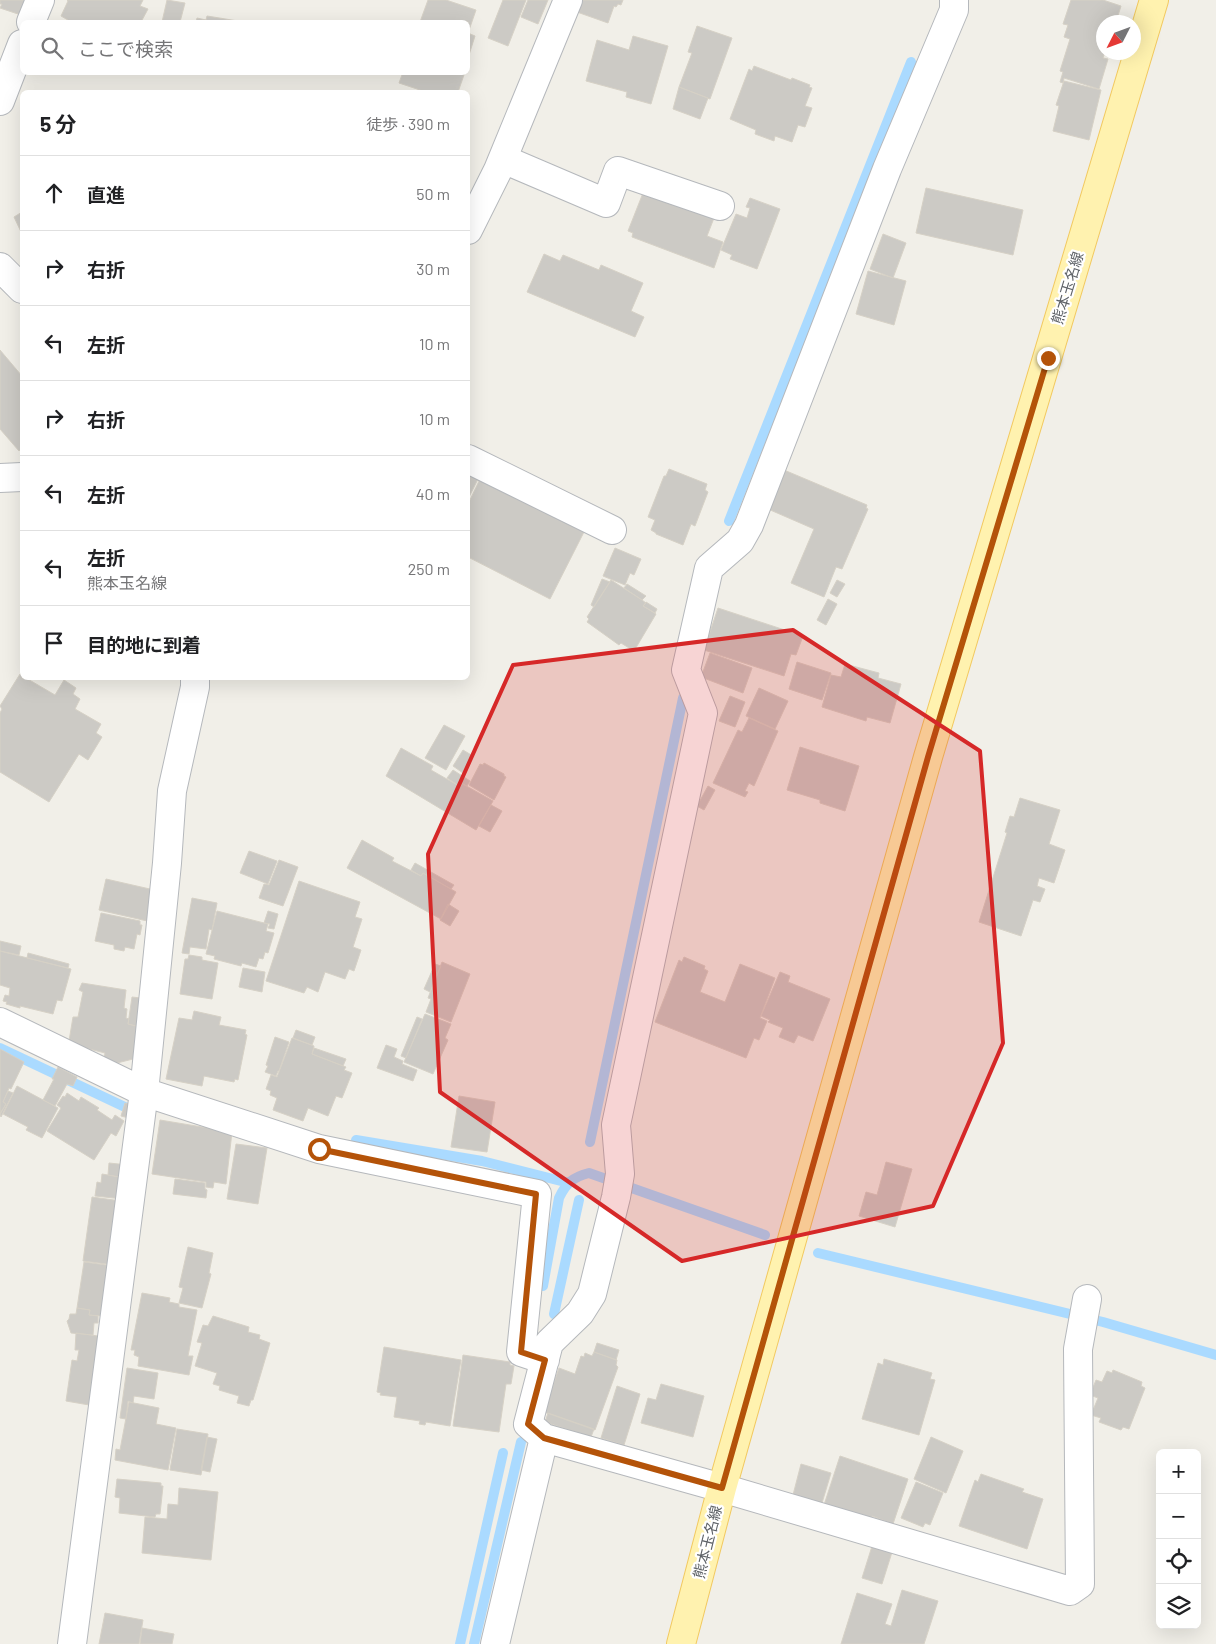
<!DOCTYPE html>
<html lang="ja">
<meta charset="utf-8">
<style>
:root{--surface:#fff;--page:#f2f2f2;--text:#202124;--muted:#757577;--line:#e0e0e0}
body{margin:0;font-family:Barlow,"Noto Sans JP",sans-serif;background:var(--page);color:var(--text)}
.controls{position:absolute;right:15px;bottom:15px;display:grid;overflow:hidden;border-radius:8px;box-shadow:0 5px 20px #0002}
.controls button{width:45px;height:45px;display:grid;place-items:center;padding:0;border:0;border-bottom:1px solid var(--line);background:var(--surface);color:var(--text);font:25px sans-serif}
.compass{position:absolute;left:1096px;top:15px;width:45px;height:45px;border-radius:50%;background:var(--surface);box-shadow:0 5px 20px #0002;rotate:228deg}
.stop{position:absolute;width:15px;height:15px;margin:-11px;border:4px solid #b45309;border-radius:50%;background:#fff}
.stop.end{background:#b45309;border-color:#fff;box-shadow:0 1px 5px #0008}
.list{margin:0;padding:0;list-style:none}
h2{display:flex;justify-content:space-between;align-items:center;height:65px;margin:0;padding:0 20px;font-size:21px}
h2 small{font-size:16px;font-weight:400;color:var(--muted)}
.list li{display:grid;grid-template-columns:32px 1fr auto;gap:15px;align-items:center;box-sizing:border-box;height:75px;padding:0 20px;border-top:1px solid var(--line)}
.list b{display:block;font-size:19px;white-space:nowrap}
.list p{margin:0;font-size:16px;white-space:nowrap;color:var(--muted)}
.list em{font-size:16px;font-style:normal;color:var(--muted)}
.icon{flex:none;width:28px;height:28px;fill:none;stroke:currentColor;stroke-width:2;stroke-linecap:round;stroke-linejoin:round}
.map{position:relative;flex:none;width:1216px;height:1644px;overflow:hidden}
.search{position:absolute;background:var(--surface);box-shadow:0 5px 20px #0002;left:20px;top:20px;width:450px;height:55px;display:flex;align-items:center;gap:12px;box-sizing:border-box;padding:0 18px;border-radius:8px;color:var(--muted);font-size:19px}
.panel{position:absolute;background:var(--surface);box-shadow:0 5px 20px #0002;left:20px;top:90px;width:450px;height:590px;border-radius:8px}
.map>svg:first-child{display:block}
.lines{fill:none;stroke-linecap:round;stroke-linejoin:round}
.stream{stroke:#aadaff;stroke-width:10}
.building{fill:#cccac5;stroke:#d6d1c6}
.minor-casing{stroke:#b5b8bc;stroke-width:30}
.major-casing{stroke:#f2c960;stroke-width:30}
.minor{stroke:#fff;stroke-width:28}
.major{stroke:#fff2af;stroke-width:28}
.route{stroke:#b45309;stroke-width:6}
.marked{fill:#d62828;fill-opacity:0.2;stroke:#d62828;stroke-width:4;stroke-linejoin:round}
.labels{text-anchor:middle;stroke-width:4.5;stroke-linejoin:round;paint-order:stroke}
.street-label{font-size:15px;fill:#5f6368;stroke:#fff}
</style>
<div class="map">
<svg width="1216" height="1644" viewBox="0 0 1216 1644">
<rect width="100%" height="100%" fill="#f1efe8"/>
<g class="lines">
<path class="stream" d="M729,521L911,62
M0,1048L127,1108
M356,1140L482,1161L569,1183
M590,1142L683,698
M818,1253L1103,1322L1216,1355
M543,1286L559,1198C566,1183 573,1177 589,1173L765,1235
M554,1314L579,1200
M460,1644L503,1453
M474,1644L521,1442"/>
</g>
<path class="building" d="M0,0H27L21,15L0,8L2,4H0Z
M67,0H143L140,6L148,9L141,22H67L68,20L61,16L68,1Z
M167,0L185,3L180,22H162Z
M428,0H446L476,10L468,33L475,36L468,58V22H420Z
M503,0H526L508,46L488,38Z
M528,0H548L538,24L521,17Z
M582,0H623L621,5L618,4L616,7L614,6L608,23L577,12Z
M1071,0H1103L1121,6L1116,22H1104L1105,52L1103,58L1108,59L1099,89L1064,78L1063,83L1060,82L1063,72L1060,71L1070,39L1064,37L1068,25L1063,24Z
M207,16L244,22H196L197,18L206,20Z
M697,26L732,38L710,99L679,87L692,53L688,52Z
M633,36L668,46L651,104L626,97L627,92L586,81L597,40L629,50Z
M754,66L791,80L792,78L810,85L809,87L812,88L805,106L812,108L805,127L798,125L792,142L775,136L774,141L755,134L756,130L730,119L749,69L752,71Z
M403,72H465L458,92H426L399,83Z
M1064,81L1101,90L1089,140L1053,131L1059,106L1056,105Z
M679,87L708,98L700,119L673,109Z
M926,188L1023,210L1013,255L916,233Z
M643,193L714,218L707,236L723,242L714,268L632,237L633,233L628,231Z
M750,198L780,209L757,269L730,259L732,255L721,250L736,214L747,218L750,208L746,207Z
M22,212V234L14,217Z
M883,234L906,243L893,278L870,269Z
M544,254L560,261L563,255L599,270L601,265L643,283L631,311L644,317L635,337L527,292Z
M868,271L906,281L894,325L856,314Z
M0,350L22,376V448L19,451L0,429Z
M468,466L481,473L468,499Z
M669,469L707,484L705,490L708,492L695,526L691,524L683,545L656,534V533L651,530L655,520L648,517L664,476H666Z
M784,470L867,505L866,508L868,509L842,569L836,567L824,597L791,583L814,529L768,509Z
M482,475L586,528L550,599L468,557V504Z
M615,548L641,559L634,575L630,573L625,585L603,576Z
M602,579L610,582L594,607L591,605Z
M611,580L642,600L646,603L643,606L656,614L634,651L621,643L619,645L587,622L589,619L587,617Z
M837,580L845,584L837,597L830,593Z
M627,584L646,596L642,600L624,588Z
M828,599L837,604L826,625L817,620Z
M646,602L657,609L655,613L643,606Z
M718,608L803,636L796,655L791,654L784,676L704,650Z
M710,653L752,668L743,693L701,677Z
M797,662L831,673L822,700L789,689Z
M845,664L879,673L878,678L901,684L890,723L867,717L866,721L822,707L831,675L841,677Z
M20,674L22,675V678H26L55,695L64,680L76,688L73,694L80,699L75,709L101,724L96,733L102,737L88,760L79,754L49,802L0,772V713L2,709L0,706Z
M759,688L788,701L775,729L746,716Z
M730,696L745,702L735,727L719,721Z
M749,718L778,731L754,786L749,783L745,791L748,792L745,797L713,783L738,730L742,732Z
M444,725L465,736L446,770L425,758Z
M800,747L859,766L845,811L820,803V800L787,790Z
M401,748L433,766L431,770L459,786L461,783L493,801L476,830L386,776Z
M463,750L473,756L463,773L453,766Z
M484,763L504,774V776L506,777L494,800L469,785L480,764L483,765Z
M453,770L470,781L467,786L461,783L459,786L447,778Z
M708,786L715,790L704,810L697,806Z
M1020,798L1060,810L1049,844L1065,850L1054,883L1039,878L1037,886L1045,889L1040,902L1033,900L1021,936L979,922L1007,833L1005,832L1010,816L1014,817Z
M491,805L502,811L490,832L479,826Z
M362,840L394,858L392,861L421,876L423,873L456,892L441,919L347,868Z
M249,851L277,861L268,884L240,873Z
M279,860L298,867L283,906L259,898L264,884L269,885Z
M415,863L454,885L451,889L423,873L421,876L411,870Z
M106,879L163,892L156,923L99,910Z
M299,881L360,902L355,917L362,919L353,947L361,950L354,971L349,969L345,979L325,972L318,992L307,987L304,993L266,981Z
M192,898L217,903L212,930L209,929L206,949L190,947L189,954L182,953Z
M448,904L459,911L450,926L440,920Z
M217,911L268,924L266,931L274,933L268,953L265,952L263,959L259,958L256,967L242,963L241,966L214,959L215,956L206,954Z
M268,911L278,914L274,929L268,928L270,924L264,923Z
M101,913L140,921V925H142L140,935L137,934L134,949L125,947L124,951L114,949V945L95,941Z
M0,941L21,946L19,955L0,951Z
M0,951L71,969L62,1001L57,1000L53,1014L20,1006V1008L6,1004L7,1002L3,1001L5,995L9,996L10,988L0,985Z
M28,953L69,964L68,968L27,958Z
M189,955L202,957V960L218,963L212,999L180,994L185,959H188Z
M684,957L705,966L704,969L708,971L700,992L725,1002L740,964L775,978L760,1018L767,1021L759,1040L754,1038L746,1058L655,1022L679,960L682,962Z
M442,962L470,974L451,1022L426,1012L431,999L428,998Z
M435,964L441,966L430,992L424,989Z
M243,968L265,972L262,992L239,987Z
M780,972L790,976L788,982L830,999L813,1041L798,1035L794,1043L779,1037L783,1028L768,1022L770,1020L761,1016Z
M82,983L126,990L124,1008L127,1009L126,1018L129,1019L128,1024L144,1028L137,1058L117,1063L104,1059L105,1053L74,1045V1042L69,1041L73,1017H78L83,992L79,990Z
M132,997L149,999L144,1028L128,1024Z
M194,1011L221,1017L219,1025L246,1030L245,1034L247,1035L238,1080L235,1079L234,1082L204,1076L202,1086L166,1079L179,1018L192,1020Z
M425,1014L451,1024L445,1038L448,1040L433,1074L404,1062Z
M417,1017L422,1019L406,1058L401,1056Z
M296,1030L315,1037L312,1045L293,1038Z
M275,1037L289,1042L279,1071H278L276,1076L265,1072L268,1066L266,1065Z
M292,1038L314,1046L312,1054L346,1067L344,1070L352,1073L342,1098L336,1096L328,1116L308,1108L303,1121L273,1110L277,1098L270,1095L271,1091L266,1089L271,1075L277,1077Z
M386,1045L397,1049L394,1057L403,1061L402,1064L417,1070L413,1081L377,1068Z
M314,1048L346,1059L343,1066L312,1054Z
M0,1049L24,1062L11,1089L9,1088L3,1102L6,1104L0,1114Z
M58,1067L77,1077L73,1086L67,1084L55,1106L43,1100L54,1079H52Z
M17,1086L58,1108L42,1138L26,1130L28,1127L3,1114Z
M8,1091L13,1093L1,1117L0,1114L6,1104L3,1102Z
M67,1093L79,1101L81,1097L99,1108L97,1110L112,1120L115,1115L124,1121L116,1136L111,1133L94,1160L47,1131L61,1108L57,1105L63,1096L65,1097Z
M459,1096L495,1102L487,1152L451,1147Z
M125,1103L132,1105L129,1118L121,1116Z
M160,1120L232,1132L226,1184L214,1182L213,1188L206,1187V1182L152,1174Z
M236,1144L267,1148L258,1204L227,1199Z
M886,1162L912,1169L895,1227L859,1216L866,1192L877,1195Z
M109,1163L128,1165L126,1178L108,1175Z
M102,1174L125,1178L123,1199L95,1196L97,1182L101,1183Z
M175,1179L205,1183V1189L207,1190L206,1198L173,1194Z
M92,1197L121,1201L114,1265L83,1261Z
M188,1247L213,1253L209,1273L211,1274L202,1308L179,1303L183,1288L179,1287Z
M84,1262L114,1266L103,1316L89,1315L90,1310L77,1308Z
M142,1293L170,1298L169,1302L179,1304V1307L197,1310L188,1356H193L189,1375L138,1366L139,1357L134,1355L135,1350H131Z
M77,1308L90,1310L89,1315L98,1316V1323H94L93,1335L71,1333L67,1321L69,1319L70,1314H76Z
M213,1316L249,1327L248,1332L260,1335L259,1339L270,1343L253,1400H251L249,1406L237,1403L239,1396L219,1390L220,1386L213,1384L217,1373L195,1366L202,1343L197,1342L203,1325L208,1326Z
M76,1333L105,1337L95,1406L66,1401L72,1360L77,1361L79,1350H75Z
M597,1343L619,1350L616,1360L594,1352Z
M384,1347L461,1360L450,1426L426,1422L425,1425L419,1424L420,1421L394,1417L397,1397L380,1395L381,1393L377,1392Z
M594,1352L617,1360L616,1365L618,1367L595,1430L544,1412L559,1368L575,1374L581,1356L584,1357L585,1353L592,1356Z
M463,1355L510,1362V1365L514,1366L511,1384H506L499,1432L453,1426Z
M884,1359L932,1373L930,1379L935,1380L919,1435L862,1419L878,1363L883,1365Z
M127,1368L158,1373L154,1399L134,1396L133,1403L128,1401L126,1419L120,1418Z
M1113,1370L1142,1382L1141,1386L1145,1388L1129,1429L1123,1427L1121,1430L1099,1422L1101,1418L1091,1415L1098,1398L1090,1395L1096,1380L1102,1382L1107,1371L1112,1373Z
M661,1384L704,1396L693,1437L641,1423L648,1398L656,1400Z
M617,1386L640,1394L624,1445L601,1438Z
M129,1402L159,1408L156,1424L176,1428L168,1470L115,1460L116,1449L120,1450Z
M548,1413L594,1429L591,1437L545,1422Z
M177,1429L208,1434L201,1475L170,1470Z
M207,1437L217,1439L210,1472L201,1470Z
M931,1437L963,1451L946,1493L914,1479Z
M840,1456L908,1479L893,1524L872,1516L871,1520L824,1505Z
M801,1464L831,1473L822,1503L793,1495Z
M981,1474L1024,1489L1022,1492L1043,1499L1027,1549L959,1526L975,1480L978,1482Z
M117,1479L161,1483V1486H163L160,1514H156L155,1517L119,1513L120,1498L115,1497Z
M916,1482L943,1493L930,1525L925,1523L923,1527L901,1518Z
M179,1488L218,1492L211,1560L142,1553L145,1517L167,1519L168,1504L178,1505Z
M873,1543L893,1549L882,1584L862,1578Z
M902,1590L938,1601L924,1644H841L857,1593L892,1604L885,1624L891,1626Z
M105,1613L143,1620L139,1644H99Z
M142,1628L174,1634L172,1644H140Z"/>
<g class="lines">
<g class="minor-casing">
<path id="minor" d="M954,0V10L887,169L749,525L740,541L709,568L686,670L703,713L616,1125L620,1174L616,1197L592,1294L580,1313L549,1343L528,1424L544,1438L722,1488L1070,1591L1080,1584L1078,1349L1087,1299
M31,22L40,0
M0,101L22,44
M503,159L606,203L618,171L720,206
M468,230L498,170L568,0
M0,267L22,289
M468,459L612,530
M0,478L22,477
M0,1022L144,1092L319,1149L537,1194L521,1352L545,1360
M72,1644L144,1092L167,863L172,791L195,687V678
M495,1644L544,1438"/>
</g>
<g class="major-casing">
<path id="major" d="M681,1644L722,1488L928,757L1154,0"/>
</g>
<use href="#minor" class="minor"/>
<use href="#major" class="major"/>
</g>
<g class="lines">
<path class="route" d="M319,1149L536,1194L521,1352L545,1360L528,1424L544,1438L722,1488L928,757L1048,358"/>
</g>
<path class="marked" d="M793,630L980,751L1003,1043L933,1206L682,1261L440,1092L428,854L513,665Z"/>
<g class="labels">
<g class="street-label">
<text transform="translate(1068 288) rotate(-73)" y="5">熊本玉名線</text>
<text transform="translate(708 1542) rotate(-76)" y="5">熊本玉名線</text>
</g>
</g>
</svg>
<div class="controls">
<button>+</button>
<button>−</button>
<button><svg class="icon" aria-label="locate" viewBox="0 0 24 24"><circle cx="12" cy="12" r="6"/><path d="M12 2v4M12 18v4M2 12h4M18 12h4"/></svg></button>
<button><svg class="icon" aria-label="layers" viewBox="0 0 24 24"><path d="M12 4l9 5-9 5-9-5zM3 14l9 5 9-5"/></svg></button>
</div>
<svg class="compass" viewBox="-18 -18 36 36"><path d="M0-13l5 13h-10z" fill="#e53935"/><path d="M0 13l5-13h-10z" fill="#757577"/></svg>
<div class="stop" style="left:319px;top:1149px"></div>
<div class="stop end" style="left:1048px;top:358px"></div>
<div class="search"><svg class="icon" aria-label="search" viewBox="0 0 24 24"><circle cx="10" cy="10" r="6"/><path d="M15 15l6 6"/></svg>ここで検索</div>
<section class="panel">
<h2>5 分<small>徒歩 · 390 m</small></h2>
<ul class="list">
<li><svg class="icon" aria-label="ahead" viewBox="0 0 24 24"><path d="M12 20V5M6 11l6-6 6 6"/></svg><div><b>直進</b></div><em>50 m</em></li>
<li><svg class="icon" aria-label="right" viewBox="0 0 24 24"><path d="M7 20v-9h11M14 6l5 5-5 5"/></svg><div><b>右折</b></div><em>30 m</em></li>
<li><svg class="icon" aria-label="left" viewBox="0 0 24 24"><path d="M17 20v-9H6M10 6l-5 5 5 5"/></svg><div><b>左折</b></div><em>10 m</em></li>
<li><svg class="icon" aria-label="right" viewBox="0 0 24 24"><path d="M7 20v-9h11M14 6l5 5-5 5"/></svg><div><b>右折</b></div><em>10 m</em></li>
<li><svg class="icon" aria-label="left" viewBox="0 0 24 24"><path d="M17 20v-9H6M10 6l-5 5 5 5"/></svg><div><b>左折</b></div><em>40 m</em></li>
<li><svg class="icon" aria-label="left" viewBox="0 0 24 24"><path d="M17 20v-9H6M10 6l-5 5 5 5"/></svg><div><b>左折</b><p>熊本玉名線</p></div><em>250 m</em></li>
<li><svg class="icon" aria-label="arrive" viewBox="0 0 24 24"><path d="M6 21V4h12l-3 4 3 4H6"/></svg><div><b>目的地に到着</b></div></li>
</ul>
</section>
</div>
